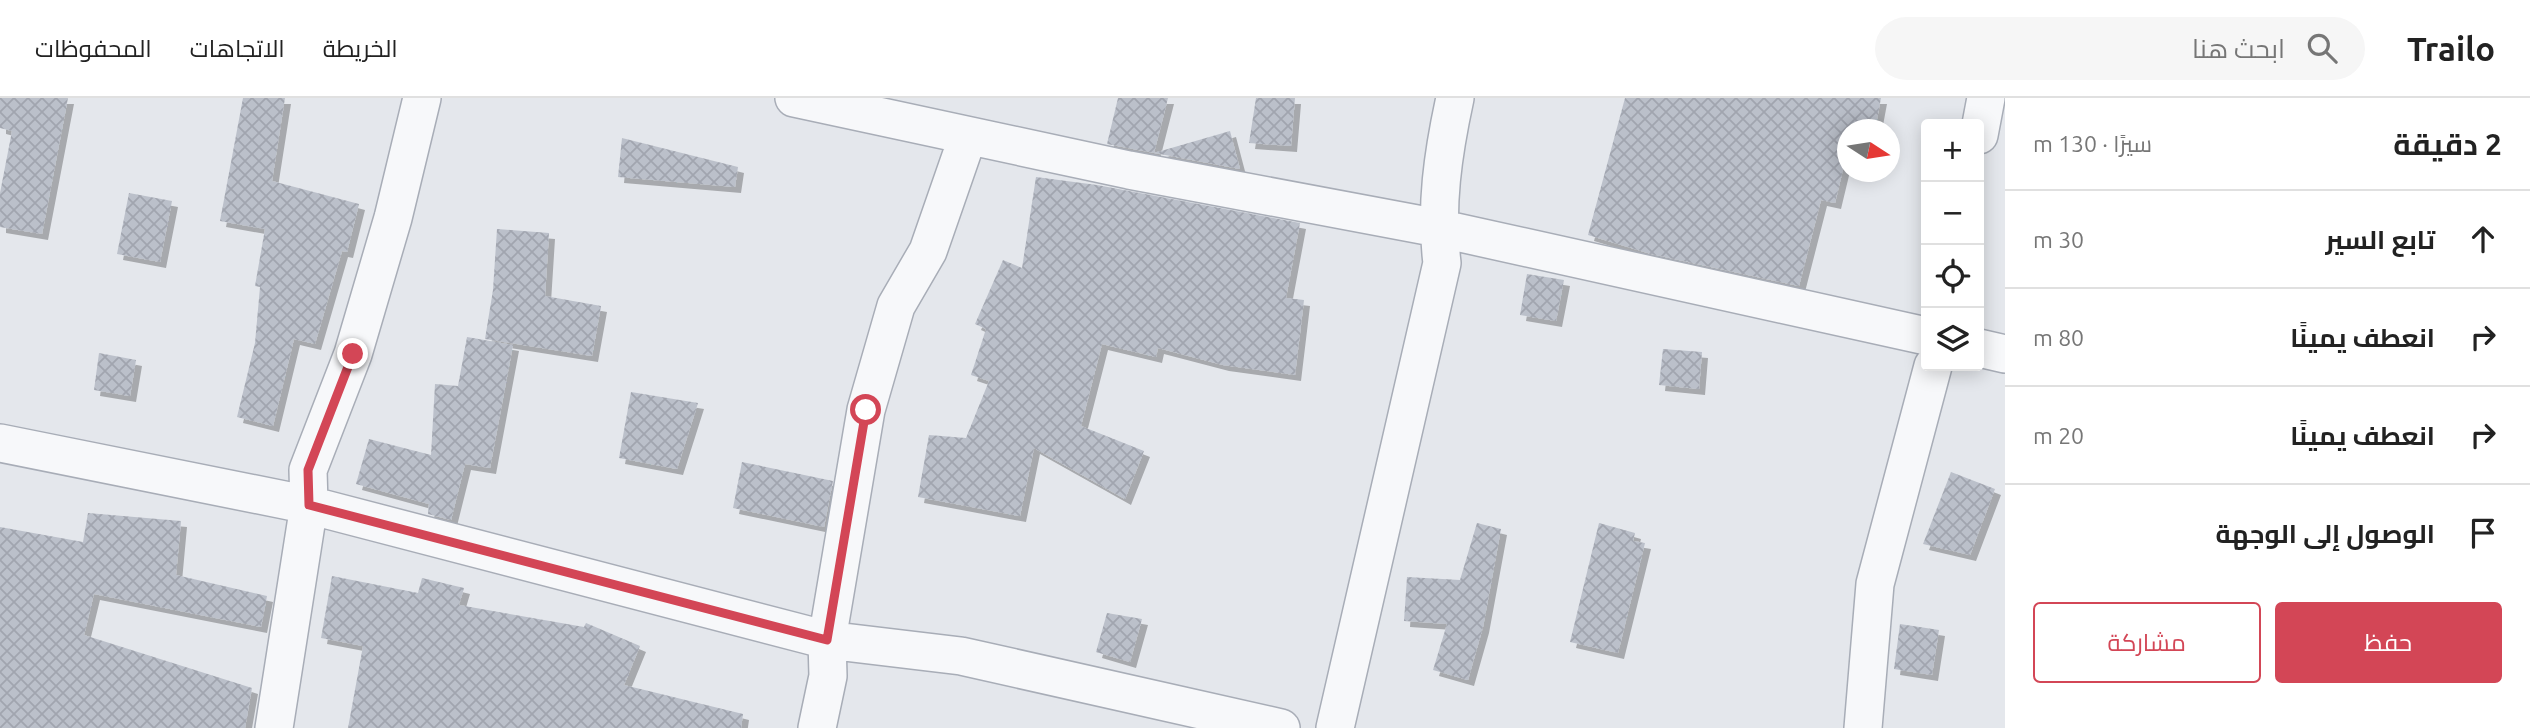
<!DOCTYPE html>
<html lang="ar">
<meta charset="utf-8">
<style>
:root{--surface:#fff;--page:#f6f6f6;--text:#222;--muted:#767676;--line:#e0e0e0;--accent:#d34656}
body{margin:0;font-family:Ubuntu,Cairo,sans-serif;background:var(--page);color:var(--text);direction:rtl}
.controls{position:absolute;right:21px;top:21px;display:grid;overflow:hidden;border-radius:7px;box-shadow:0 4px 18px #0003}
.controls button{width:63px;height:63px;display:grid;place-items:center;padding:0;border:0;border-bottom:2px solid var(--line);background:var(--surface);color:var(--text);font:35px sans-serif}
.compass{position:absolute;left:1837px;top:21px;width:63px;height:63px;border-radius:50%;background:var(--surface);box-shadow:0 4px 18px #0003;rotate:102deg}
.stop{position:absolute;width:21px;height:21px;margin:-16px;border:5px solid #d34656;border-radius:50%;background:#fff}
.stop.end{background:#d34656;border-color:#fff;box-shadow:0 2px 7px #0008}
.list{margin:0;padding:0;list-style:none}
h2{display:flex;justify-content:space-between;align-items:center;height:91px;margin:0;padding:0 28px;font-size:30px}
h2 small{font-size:23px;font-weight:400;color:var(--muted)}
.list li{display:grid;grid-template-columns:46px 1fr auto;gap:21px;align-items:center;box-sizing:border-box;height:98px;padding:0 28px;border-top:2px solid var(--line)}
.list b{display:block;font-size:26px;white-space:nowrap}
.list em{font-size:23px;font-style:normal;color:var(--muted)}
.actions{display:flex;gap:14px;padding:21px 28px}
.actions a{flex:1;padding:16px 0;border:2px solid var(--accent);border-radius:7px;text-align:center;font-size:24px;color:var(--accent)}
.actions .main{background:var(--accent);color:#fff}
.icon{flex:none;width:38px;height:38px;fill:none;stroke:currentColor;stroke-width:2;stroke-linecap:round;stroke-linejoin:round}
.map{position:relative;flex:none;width:2005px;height:630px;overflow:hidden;direction:ltr}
header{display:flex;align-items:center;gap:42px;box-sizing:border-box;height:98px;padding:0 35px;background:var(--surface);border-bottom:2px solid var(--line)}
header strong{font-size:33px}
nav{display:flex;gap:38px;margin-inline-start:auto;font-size:24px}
.search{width:490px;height:63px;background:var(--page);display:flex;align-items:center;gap:18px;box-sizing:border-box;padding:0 24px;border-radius:38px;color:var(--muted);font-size:26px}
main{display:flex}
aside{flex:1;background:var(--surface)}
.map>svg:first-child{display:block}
.building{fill:url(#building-cross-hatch);filter:url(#shadow)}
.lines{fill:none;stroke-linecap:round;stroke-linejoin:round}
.minor-casing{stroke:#a8adb7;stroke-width:40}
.minor{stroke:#f7f8fa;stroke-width:37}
.route{stroke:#d34656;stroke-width:9}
</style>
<header>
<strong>Trailo</strong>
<div class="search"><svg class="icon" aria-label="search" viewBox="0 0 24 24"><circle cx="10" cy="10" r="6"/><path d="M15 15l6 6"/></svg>ابحث هنا</div>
<nav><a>الخريطة</a><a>الاتجاهات</a><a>المحفوظات</a></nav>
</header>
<main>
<aside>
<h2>2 دقيقة<small>سيرًا · 130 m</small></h2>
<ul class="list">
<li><svg class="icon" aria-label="ahead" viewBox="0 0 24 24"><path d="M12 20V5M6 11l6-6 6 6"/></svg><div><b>تابع السير</b></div><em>30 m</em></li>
<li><svg class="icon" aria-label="right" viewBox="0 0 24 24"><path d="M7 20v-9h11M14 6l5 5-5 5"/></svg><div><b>انعطف يمينًا</b></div><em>80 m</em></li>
<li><svg class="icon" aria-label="right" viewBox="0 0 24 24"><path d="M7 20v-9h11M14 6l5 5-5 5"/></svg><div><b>انعطف يمينًا</b></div><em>20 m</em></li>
<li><svg class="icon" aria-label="arrive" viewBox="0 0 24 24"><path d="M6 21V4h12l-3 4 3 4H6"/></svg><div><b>الوصول إلى الوجهة</b></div></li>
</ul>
<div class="actions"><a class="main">حفظ</a><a>مشاركة</a></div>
</aside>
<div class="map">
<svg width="2005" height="630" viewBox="0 0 2005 630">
<defs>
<pattern id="building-cross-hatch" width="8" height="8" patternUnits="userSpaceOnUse" patternTransform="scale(1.75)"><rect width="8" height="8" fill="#bbc0ca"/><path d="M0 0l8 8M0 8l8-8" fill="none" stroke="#a1a5af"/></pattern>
<filter id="shadow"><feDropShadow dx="6" dy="6" stdDeviation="0" flood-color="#0004"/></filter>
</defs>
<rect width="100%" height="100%" fill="#e4e7ec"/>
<path class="building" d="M0,0H68L42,136L0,129V95L12,33L0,30Z
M243,0H285L272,83L359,106L347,154L342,153L315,246L294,241L273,328L237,319L255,245L260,189L255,188L265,131L220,123Z
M1118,0H1168L1154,55L1230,33L1240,71L1133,51L1107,46Z
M1256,0H1295L1291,48L1249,45Z
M1625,0H1881L1875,32H1847V55L1835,105L1821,102L1799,188L1651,156L1588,137Z
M622,40L738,69L735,89L618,79Z
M1036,79L1097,87L1300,125L1286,200L1304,202L1295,277L1223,267L1158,250L1156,259L1102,246L1081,328L1144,353L1125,401L1034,350L1020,418L918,399L929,337L966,340L989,283L971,277L986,231L975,226L1003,162L1022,170Z
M129,95L172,103L160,164L117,156Z
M497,131L549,135L545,198L601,208L592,258L485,241L493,192Z
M1527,176L1564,182L1556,223L1520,217Z
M467,239L513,247L490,370L465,366L451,422L428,416L429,406L356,386L369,341L431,357L435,286L458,288Z
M1663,251L1702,254L1699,291L1659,287Z
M99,255L136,262L130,298L94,292Z
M631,294L698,305L677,371L619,360Z
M742,364L833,383L824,429L733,410Z
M1951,374L1995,391L1970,457L1923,446Z
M88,415L181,423L176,477L267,498L261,529L94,496L84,537L252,590L245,630H0V429L83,444Z
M1477,425L1501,431L1483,529L1468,582L1433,572L1447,526L1404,523L1407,479L1460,482Z
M1599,425L1635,435L1633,443L1645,445L1618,555L1570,544Z
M332,478L418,495L422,480L464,490L459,507L584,529L586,525L640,548L624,587L743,616L741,630H348L363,548L321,540Z
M1107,515L1142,521L1130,564L1096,554Z
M1900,526L1939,532L1932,577L1894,571Z"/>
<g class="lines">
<g class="minor-casing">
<path id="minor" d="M794,0L1129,72L1438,130L1926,238
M1979,37L1986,0
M1979,250L2005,256
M0,345L309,407L827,542L961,558L1281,630
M274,630L309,407L308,372L353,256L393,120L422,0
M817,630L828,578L827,542L866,312L896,208L928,153L968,38
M1335,630L1442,165C1435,109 1443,55 1455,0
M1863,630L1875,486L1933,268"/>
</g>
<use href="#minor" class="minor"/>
</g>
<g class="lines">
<path class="route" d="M353,256L308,372L309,407L827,542L866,312"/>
</g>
</svg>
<div class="controls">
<button>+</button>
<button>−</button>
<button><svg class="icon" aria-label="locate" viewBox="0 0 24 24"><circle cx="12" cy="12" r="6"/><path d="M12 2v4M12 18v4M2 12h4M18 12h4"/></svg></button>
<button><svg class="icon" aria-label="layers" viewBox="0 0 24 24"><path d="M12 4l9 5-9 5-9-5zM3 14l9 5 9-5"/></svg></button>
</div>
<svg class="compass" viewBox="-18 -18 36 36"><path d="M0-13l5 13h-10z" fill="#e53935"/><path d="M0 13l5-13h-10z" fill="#767676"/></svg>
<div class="stop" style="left:866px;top:312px"></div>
<div class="stop end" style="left:353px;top:256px"></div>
</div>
</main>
